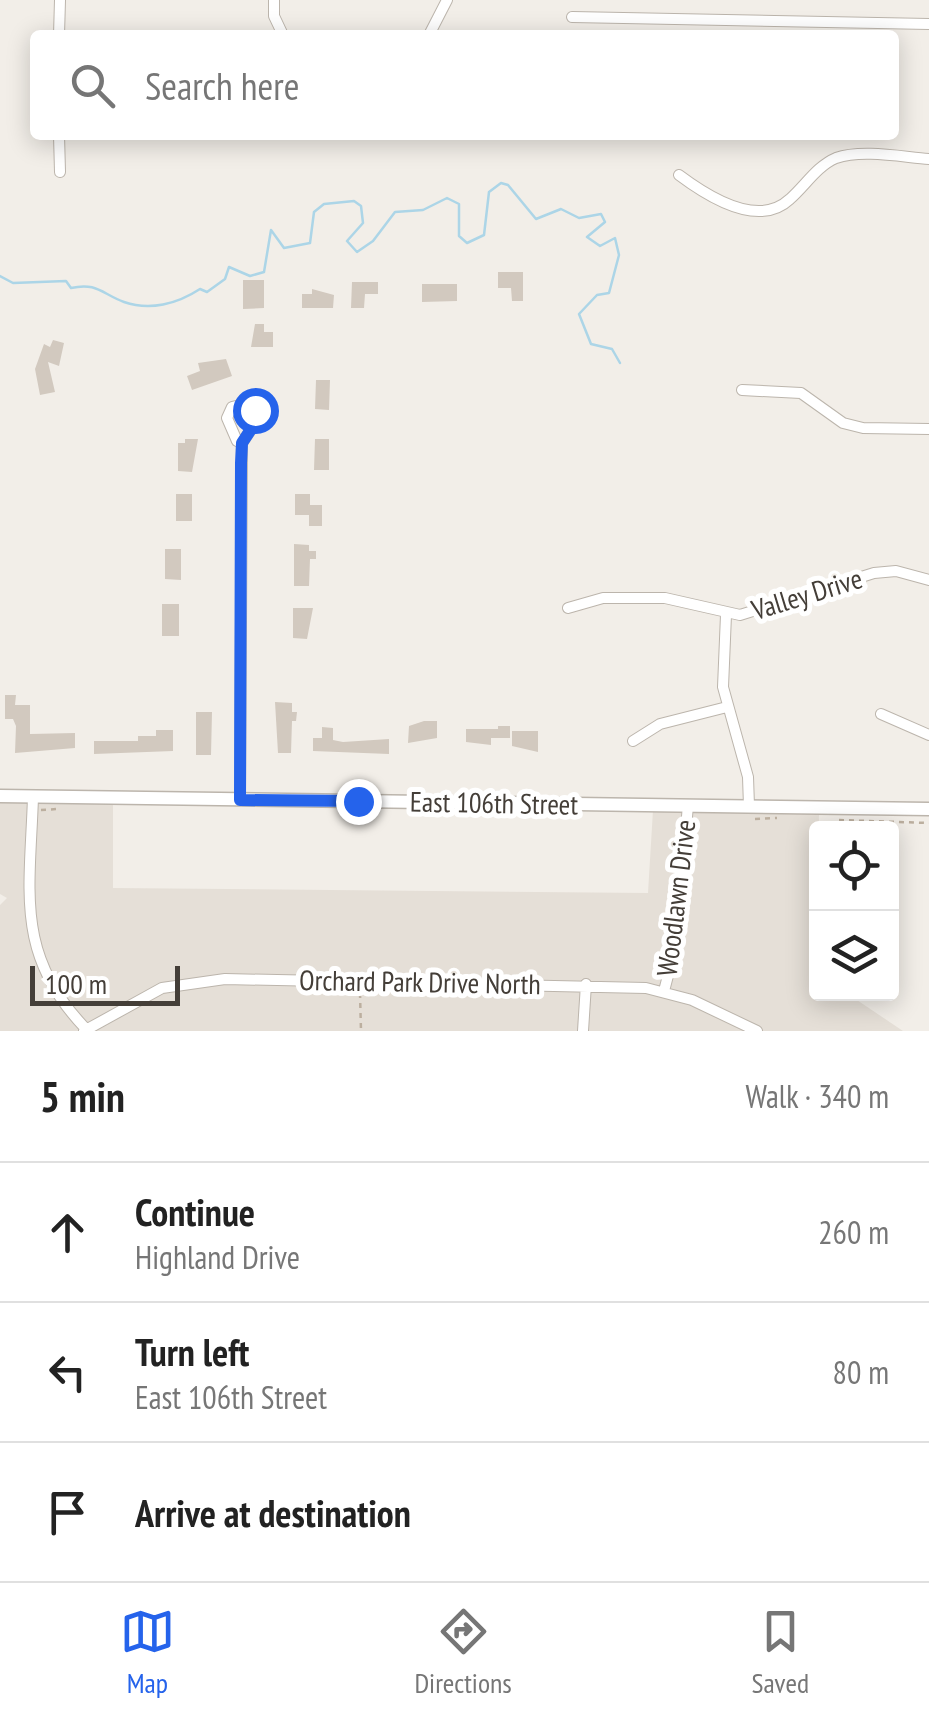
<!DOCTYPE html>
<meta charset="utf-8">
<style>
:root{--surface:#fff;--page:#f2f2f2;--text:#222;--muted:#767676;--line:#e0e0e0;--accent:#2563eb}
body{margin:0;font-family:"PT Sans Narrow",sans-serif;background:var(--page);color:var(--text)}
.controls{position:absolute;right:30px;bottom:30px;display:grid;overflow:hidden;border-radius:10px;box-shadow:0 5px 25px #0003}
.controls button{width:90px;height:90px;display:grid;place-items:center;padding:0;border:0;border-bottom:2px solid var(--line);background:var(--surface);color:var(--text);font:50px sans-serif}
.scale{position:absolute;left:30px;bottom:25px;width:150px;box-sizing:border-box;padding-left:10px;border:5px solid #443e38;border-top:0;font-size:28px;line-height:35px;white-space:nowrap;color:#443e38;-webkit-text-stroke:8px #fff;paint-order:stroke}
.stop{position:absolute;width:30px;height:30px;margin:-22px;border:8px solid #2563eb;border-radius:50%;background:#fff}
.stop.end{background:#2563eb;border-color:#fff;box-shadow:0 2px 10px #0008}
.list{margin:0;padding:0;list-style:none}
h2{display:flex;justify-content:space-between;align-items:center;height:130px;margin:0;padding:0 40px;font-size:42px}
h2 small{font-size:32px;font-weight:400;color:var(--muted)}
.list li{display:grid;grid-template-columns:65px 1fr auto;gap:30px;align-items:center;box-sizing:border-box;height:140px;padding:0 40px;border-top:2px solid var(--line)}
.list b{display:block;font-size:38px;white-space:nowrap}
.list p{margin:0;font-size:32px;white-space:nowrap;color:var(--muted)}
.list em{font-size:32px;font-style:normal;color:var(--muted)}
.icon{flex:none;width:55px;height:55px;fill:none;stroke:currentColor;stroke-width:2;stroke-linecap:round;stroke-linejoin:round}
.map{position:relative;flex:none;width:929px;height:1031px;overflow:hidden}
.search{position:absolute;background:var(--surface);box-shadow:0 5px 25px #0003;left:30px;right:30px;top:30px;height:110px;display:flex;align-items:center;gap:25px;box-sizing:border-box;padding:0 35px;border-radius:10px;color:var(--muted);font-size:38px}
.sheet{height:550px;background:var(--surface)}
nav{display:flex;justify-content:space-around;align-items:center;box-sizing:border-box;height:140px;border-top:2px solid var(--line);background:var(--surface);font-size:28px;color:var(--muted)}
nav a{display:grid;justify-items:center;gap:5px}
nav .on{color:var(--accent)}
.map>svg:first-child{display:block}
.residential{fill:#e5dfd7}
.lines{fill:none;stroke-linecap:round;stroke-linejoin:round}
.stream{stroke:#acd5e7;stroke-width:2.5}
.building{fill:#d2c9bf}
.minor-casing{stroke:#bcb5ac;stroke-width:12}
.tertiary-casing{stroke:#bcb5ac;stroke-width:15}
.path{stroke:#bcaf9f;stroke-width:2.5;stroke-dasharray:5 5;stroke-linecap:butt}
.minor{stroke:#fff;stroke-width:10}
.tertiary{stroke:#fff;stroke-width:12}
.route{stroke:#2563eb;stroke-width:12}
.labels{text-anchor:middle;stroke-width:10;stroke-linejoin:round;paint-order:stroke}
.street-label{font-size:28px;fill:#443e38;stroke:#fff}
</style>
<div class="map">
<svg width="929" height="1031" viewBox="0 0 929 1031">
<rect width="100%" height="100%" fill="#f2eee8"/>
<path class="residential" d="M0,800L113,801V888L648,893L653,810L819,812L816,994H848L903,1031H0V905L7,898L0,894Z"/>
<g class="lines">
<path class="stream" d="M0,276L13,283L66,281L71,288C97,282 102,294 124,302C150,311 177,304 200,289L207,292L225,279L229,267L250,276L264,272L271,230L284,248L310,243L314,212L324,204L354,201L361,206L363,223L347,241L357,252L373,241L395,212L423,210L447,198L459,204V236L467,243L484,235L489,192L501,183L508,185L536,219L561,209L579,218L601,214L605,222L587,237L600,246L615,238L619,255L609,293L597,295L579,314L591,344L612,349L620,363"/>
</g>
<path class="building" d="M498,272H523V301H512L511,288H498Z
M243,280H264V308L243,309Z
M352,282H378V294H365L364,308H351Z
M422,284H457V301L422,302Z
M312,289L334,295L333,308H302V294H312Z
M255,324H264V332H273V347H251Z
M53,340L64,343L59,366L48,362L55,392L40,395L35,369L44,344L50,347Z
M226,359L232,376L192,390L187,376L200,371L198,363Z
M316,380H330L329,410L315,409Z
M185,439H198L192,472L178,471V443H185Z
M315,439H329V470H314Z
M176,494H192V521H176Z
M295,494H310V505H322V526H309V515H295Z
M294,544L309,545V551H316V559H310L309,586H294Z
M165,549H181V580L165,579Z
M162,604H179V636H162Z
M293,608H313L307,639L293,638Z
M5,695H16L15,705H30V734L75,733V748L15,753L16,726L13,719H5Z
M275,702L292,703V712H297L296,721H292L291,753H278Z
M196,712H212L211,755H196Z
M424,721H437V738L408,743L409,726Z
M498,726H510V738H491V745L466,742V729H498Z
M322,727L333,728V740L343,742L389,739V754L313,751V738H322Z
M156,730H173V751L94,754V741H138V736H156Z
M512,731H538V752L512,746Z"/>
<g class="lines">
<g class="minor-casing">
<path id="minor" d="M274,0V16L283,35
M572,17L929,24
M59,35L60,0
M429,35L447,0
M59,135L60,172
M679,175C707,196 758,229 790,199C805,186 817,166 836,158C862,149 902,157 929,159
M742,390L801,393L843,423L863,428L929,429
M244,404L255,410L257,421L242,443L237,441L227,418L232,407Z
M568,608L603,598H665L740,615L874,573L896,571L929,580
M726,615L723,687L748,777L749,806
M881,714L929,735
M633,741L660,724L727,707
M33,797C30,892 14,956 88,1031
M240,799L242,443
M664,991L676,945L688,805
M84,1031L162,988L225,979L646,988L692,1000L757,1031
M583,1031L586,984"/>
</g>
<g class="tertiary-casing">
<path id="tertiary" d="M0,796L929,809"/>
</g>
<path class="path" d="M41,810L58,809
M755,819L777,818
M839,820L929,823
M360,993L361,1031"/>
<use href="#minor" class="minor"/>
<use href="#tertiary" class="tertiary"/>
</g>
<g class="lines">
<path class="route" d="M255,410L257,420L242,443L241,463L240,800L358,801"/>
</g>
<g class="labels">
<g class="street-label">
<text transform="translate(807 594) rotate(-17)" y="10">Valley Drive</text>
<text transform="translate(494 803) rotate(1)" y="10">East 106th Street</text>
<text transform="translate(676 898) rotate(-83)" y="10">Woodlawn Drive</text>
<text transform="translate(420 982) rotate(1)" y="10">Orchard Park Drive North</text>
</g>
</g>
</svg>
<div class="controls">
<button><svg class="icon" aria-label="locate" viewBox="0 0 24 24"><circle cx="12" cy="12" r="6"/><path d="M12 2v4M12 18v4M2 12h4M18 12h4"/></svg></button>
<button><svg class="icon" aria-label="layers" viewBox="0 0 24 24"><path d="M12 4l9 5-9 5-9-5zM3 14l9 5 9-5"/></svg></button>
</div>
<div class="scale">100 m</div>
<div class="stop" style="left:255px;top:410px"></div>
<div class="stop end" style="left:358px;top:801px"></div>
<div class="search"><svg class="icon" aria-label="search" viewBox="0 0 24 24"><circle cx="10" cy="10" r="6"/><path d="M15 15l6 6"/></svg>Search here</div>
</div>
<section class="sheet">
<h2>5 min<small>Walk · 340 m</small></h2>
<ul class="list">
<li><svg class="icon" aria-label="ahead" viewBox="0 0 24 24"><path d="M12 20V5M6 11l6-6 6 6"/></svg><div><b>Continue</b><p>Highland Drive</p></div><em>260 m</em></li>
<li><svg class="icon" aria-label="left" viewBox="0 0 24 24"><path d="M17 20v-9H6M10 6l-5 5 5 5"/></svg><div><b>Turn left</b><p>East 106th Street</p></div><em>80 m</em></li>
<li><svg class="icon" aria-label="arrive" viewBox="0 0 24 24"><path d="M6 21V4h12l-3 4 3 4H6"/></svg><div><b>Arrive at destination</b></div></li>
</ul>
</section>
<nav>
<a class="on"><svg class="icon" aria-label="map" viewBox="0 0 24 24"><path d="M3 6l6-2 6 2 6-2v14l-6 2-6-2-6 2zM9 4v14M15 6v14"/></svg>Map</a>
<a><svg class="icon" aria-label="directions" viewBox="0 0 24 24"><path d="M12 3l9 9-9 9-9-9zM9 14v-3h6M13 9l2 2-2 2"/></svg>Directions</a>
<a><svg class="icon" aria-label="saved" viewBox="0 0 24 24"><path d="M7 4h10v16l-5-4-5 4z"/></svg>Saved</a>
</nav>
